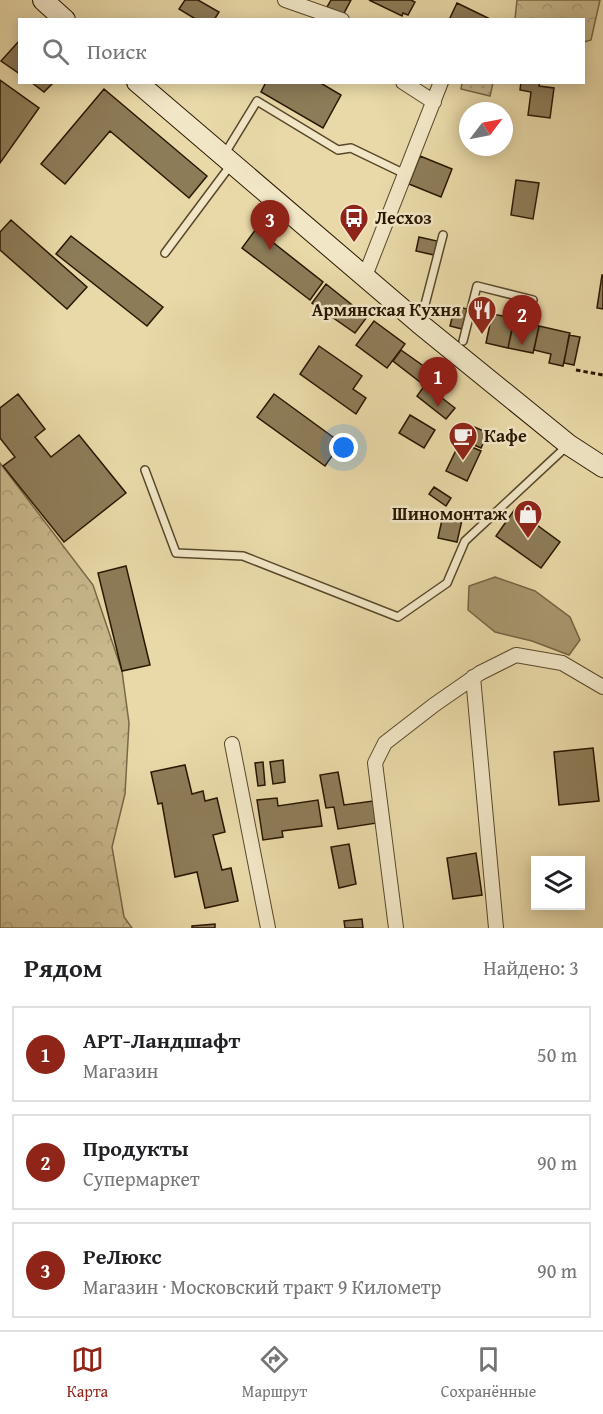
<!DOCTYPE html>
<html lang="ru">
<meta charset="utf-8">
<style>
:root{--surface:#fff;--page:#f2f2f2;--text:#202124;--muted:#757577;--line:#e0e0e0;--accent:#8f2418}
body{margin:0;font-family:"Gentium Book Plus",serif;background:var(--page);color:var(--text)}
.controls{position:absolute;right:18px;bottom:18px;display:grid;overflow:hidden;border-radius:0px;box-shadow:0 3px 15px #0003}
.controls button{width:54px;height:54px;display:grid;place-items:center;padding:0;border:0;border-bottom:2px solid var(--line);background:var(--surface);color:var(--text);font:30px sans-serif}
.compass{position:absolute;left:459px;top:102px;width:54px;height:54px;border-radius:50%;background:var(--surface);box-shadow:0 3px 15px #0003;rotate:58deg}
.you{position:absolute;left:344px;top:448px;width:21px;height:21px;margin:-15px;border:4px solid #fff;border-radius:50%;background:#1a73e8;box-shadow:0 0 0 9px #1a73e833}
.badge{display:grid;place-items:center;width:39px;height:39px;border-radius:50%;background:var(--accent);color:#fff;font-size:20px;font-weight:700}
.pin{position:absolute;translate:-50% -50px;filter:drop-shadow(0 2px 3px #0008)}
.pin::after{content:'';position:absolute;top:32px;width:21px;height:18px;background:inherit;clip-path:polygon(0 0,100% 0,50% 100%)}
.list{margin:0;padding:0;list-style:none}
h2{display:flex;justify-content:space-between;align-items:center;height:78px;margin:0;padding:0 24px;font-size:26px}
h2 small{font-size:20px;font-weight:400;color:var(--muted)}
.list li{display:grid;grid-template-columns:39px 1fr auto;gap:18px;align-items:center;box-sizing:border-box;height:96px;margin:0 12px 12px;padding:0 12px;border:2px solid var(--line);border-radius:0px}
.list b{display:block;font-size:22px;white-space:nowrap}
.list p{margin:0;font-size:20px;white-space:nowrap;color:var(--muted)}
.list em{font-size:20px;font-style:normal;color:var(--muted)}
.icon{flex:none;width:33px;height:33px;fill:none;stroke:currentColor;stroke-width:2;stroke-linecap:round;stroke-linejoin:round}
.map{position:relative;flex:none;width:603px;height:928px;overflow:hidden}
.search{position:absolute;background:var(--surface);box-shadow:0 3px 15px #0003;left:18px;right:18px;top:18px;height:66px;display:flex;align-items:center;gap:15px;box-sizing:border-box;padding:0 21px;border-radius:0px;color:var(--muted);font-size:22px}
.sheet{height:402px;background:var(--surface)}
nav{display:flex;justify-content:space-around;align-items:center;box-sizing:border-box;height:84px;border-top:2px solid var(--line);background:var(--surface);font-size:16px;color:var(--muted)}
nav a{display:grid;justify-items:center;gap:3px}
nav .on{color:var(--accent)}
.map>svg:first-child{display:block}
.forest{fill:url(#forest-crowns);stroke:#786846;stroke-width:1.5}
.park{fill:url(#park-dots);stroke:#786846;stroke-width:1.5}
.water{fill:#a8976f;stroke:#756443;stroke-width:1.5}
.building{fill:#8d7c58;stroke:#291701;stroke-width:1.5}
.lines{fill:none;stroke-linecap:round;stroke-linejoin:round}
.lane-casing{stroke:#59482b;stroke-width:10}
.street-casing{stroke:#59482b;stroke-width:16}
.secondary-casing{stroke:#291701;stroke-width:22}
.path{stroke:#291701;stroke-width:3;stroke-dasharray:4.5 3;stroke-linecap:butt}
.lane{stroke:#f1e6c6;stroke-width:7}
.street{stroke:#f1e6c6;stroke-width:14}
.secondary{stroke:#f1e6c6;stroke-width:20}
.labels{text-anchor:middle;stroke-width:5;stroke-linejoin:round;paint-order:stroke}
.poi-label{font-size:18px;font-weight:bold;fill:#291701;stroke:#f1e6c6;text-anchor:start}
</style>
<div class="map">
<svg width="603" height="928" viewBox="0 0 603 928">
<defs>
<pattern id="forest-crowns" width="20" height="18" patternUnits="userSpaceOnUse" patternTransform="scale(1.5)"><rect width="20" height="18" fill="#c8b88c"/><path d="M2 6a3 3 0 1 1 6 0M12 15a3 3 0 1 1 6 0" fill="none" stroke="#ac9d77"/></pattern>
<pattern id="park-dots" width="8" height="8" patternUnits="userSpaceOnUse" patternTransform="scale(1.5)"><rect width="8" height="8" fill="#c8b88c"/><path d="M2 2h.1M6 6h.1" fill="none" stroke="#ac9d77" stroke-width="1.8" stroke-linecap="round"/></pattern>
</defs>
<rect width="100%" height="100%" fill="#e9d9a8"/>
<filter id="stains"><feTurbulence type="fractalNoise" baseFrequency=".00333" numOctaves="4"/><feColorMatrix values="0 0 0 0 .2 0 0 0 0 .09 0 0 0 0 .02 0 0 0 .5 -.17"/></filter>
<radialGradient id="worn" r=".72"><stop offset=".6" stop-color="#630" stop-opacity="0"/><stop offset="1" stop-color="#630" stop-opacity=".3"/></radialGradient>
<path class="forest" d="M517,0H600L591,40L584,42V20L515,19Z
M0,463L93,585L122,671L129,723L125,794L112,847L124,917L132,928H0Z"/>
<path class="park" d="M462,83V82L493,83L490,96L461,89Z"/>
<path class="water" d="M495,577L535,591L570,617L580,640L569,655L532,641L495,632L468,610L469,586Z"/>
<path class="building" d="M185,0H198L219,12L214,20H197L179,9Z
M331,0H351L343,15L327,7Z
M369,0H411L415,2L408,15L403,13L402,16Z
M457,3L492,20H449Z
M20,40V74L1,61Z
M0,80L39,108L0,163Z
M31,82H54L44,92Z
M266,82H319L341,95L323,128L261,92Z
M521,82H540L539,86L554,88L550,118L528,115L531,92L520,90Z
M104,89L207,176L189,198L110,131L65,184L41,164Z
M420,156L452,169L441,197L409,184Z
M516,180L539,183L533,219L511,215Z
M11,220L87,287L67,309L0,250V232Z
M256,229L323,282L310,300L242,248Z
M71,236L163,307L147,326L56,254Z
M419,237L437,241L434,255L416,251Z
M602,275H603V309L597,308Z
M326,284L367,317L355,333L312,303Z
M455,306L467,309L462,329L450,326Z
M492,314L514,318L508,348L486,343Z
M374,321L405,344L387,368L356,345Z
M514,321L539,326L533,353L508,348Z
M539,326L570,333L563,366L549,363L551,354L534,350Z
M569,335L580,337L574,365L564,363Z
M319,346L362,376L353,389L366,398L356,414L300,374Z
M401,350L429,370L420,382L393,361Z
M429,370L435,375L427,387L420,382Z
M425,385L455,408L446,419L417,396Z
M18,394L45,429L35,437L51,457L79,435L126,493L64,542L3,466L15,457L0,438V408Z
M274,394L341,443L325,466L257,417Z
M410,415L435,430L424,448L399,433Z
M465,423L488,433L481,448L458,438Z
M460,442L481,451L467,481L446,471Z
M434,487L451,498L446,506L429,494Z
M515,509L560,542L541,568L496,536Z
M443,515L462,520L457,542L438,538Z
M126,566L150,665L122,671L98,573Z
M593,748L599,801L559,805L554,752Z
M283,760L285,782L273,784L270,762Z
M263,762L265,785L258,786L255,763Z
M185,765L192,794L203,791L205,801L217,798L225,832L213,835L222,870L231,868L238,901L205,908L197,872L175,877L162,803L158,804L151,772Z
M338,772L344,805L373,801L377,823L338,829L334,807L326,808L320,775Z
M277,798L278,806L318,800L322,826L282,831L283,837L263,840L257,800Z
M349,844L356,884L339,888L331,847Z
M476,853L482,895L453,899L447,858Z
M362,919L363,928H345L344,921Z
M215,924V928H192V926Z"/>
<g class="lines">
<g class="lane-casing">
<path id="lane" d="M224,155L257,101L338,150L351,148L405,174
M165,253L230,166
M421,320L443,235
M463,341L477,286L533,300
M145,470L176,553L243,556L398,617L447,583L465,541L567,446"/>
</g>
<g class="street-casing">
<path id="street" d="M285,0L342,20
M403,82L434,102
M365,276L441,82
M473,677L496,928
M232,744L268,928
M396,928L375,763L385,743L434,705L480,673L516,655L562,663L603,687"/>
</g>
<g class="secondary-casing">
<path id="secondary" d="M43,0L65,20
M137,82L420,324L569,445L603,467"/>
</g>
<path class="path" d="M576,370L603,375"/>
<use href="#lane" class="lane"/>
<use href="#street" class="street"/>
<use href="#secondary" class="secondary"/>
</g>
<defs>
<g id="bus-pin" transform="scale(1.5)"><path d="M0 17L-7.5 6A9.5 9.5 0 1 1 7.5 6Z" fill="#8f2418" stroke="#f1e6c6"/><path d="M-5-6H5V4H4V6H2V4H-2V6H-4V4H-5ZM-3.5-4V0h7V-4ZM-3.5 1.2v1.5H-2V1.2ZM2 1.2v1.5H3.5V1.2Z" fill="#fff"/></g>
<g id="restaurant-pin" transform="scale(1.5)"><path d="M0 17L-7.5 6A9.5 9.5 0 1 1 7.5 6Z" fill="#8f2418" stroke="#f1e6c6"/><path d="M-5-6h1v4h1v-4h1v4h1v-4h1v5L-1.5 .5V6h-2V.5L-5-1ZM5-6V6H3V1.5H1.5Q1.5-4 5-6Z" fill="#fff"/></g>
<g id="cafe-pin" transform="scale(1.5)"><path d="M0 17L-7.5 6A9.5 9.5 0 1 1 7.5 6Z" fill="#8f2418" stroke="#f1e6c6"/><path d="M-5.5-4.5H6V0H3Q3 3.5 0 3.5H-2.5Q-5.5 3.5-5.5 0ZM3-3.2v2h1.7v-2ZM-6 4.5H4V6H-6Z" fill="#fff"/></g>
<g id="shop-pin" transform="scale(1.5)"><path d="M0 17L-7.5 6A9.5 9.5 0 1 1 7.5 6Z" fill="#8f2418" stroke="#f1e6c6"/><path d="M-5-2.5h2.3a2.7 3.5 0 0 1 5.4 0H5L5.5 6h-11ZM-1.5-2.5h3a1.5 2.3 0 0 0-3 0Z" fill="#fff"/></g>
</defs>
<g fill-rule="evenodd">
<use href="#bus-pin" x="354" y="218"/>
<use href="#restaurant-pin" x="482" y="310"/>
<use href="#cafe-pin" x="463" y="436"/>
<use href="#shop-pin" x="528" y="514"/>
</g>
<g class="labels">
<g class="poi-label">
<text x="375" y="224">Лесхоз</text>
<text x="461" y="316" text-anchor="end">Армянская Кухня</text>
<text x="484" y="442">Кафе</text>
<text x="507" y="520" text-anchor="end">Шиномонтаж</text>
</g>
</g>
<rect width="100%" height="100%" filter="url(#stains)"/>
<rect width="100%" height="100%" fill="url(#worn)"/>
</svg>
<div class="controls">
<button><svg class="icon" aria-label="layers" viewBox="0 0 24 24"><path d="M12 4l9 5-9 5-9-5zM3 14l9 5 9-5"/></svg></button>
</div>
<svg class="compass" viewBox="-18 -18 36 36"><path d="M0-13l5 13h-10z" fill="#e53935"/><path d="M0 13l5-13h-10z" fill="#757577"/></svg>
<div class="you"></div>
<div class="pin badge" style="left:438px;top:407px">1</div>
<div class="pin badge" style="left:522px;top:345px">2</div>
<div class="pin badge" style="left:270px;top:250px">3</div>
<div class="search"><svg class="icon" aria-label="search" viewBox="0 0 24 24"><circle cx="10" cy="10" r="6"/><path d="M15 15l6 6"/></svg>Поиск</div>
</div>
<section class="sheet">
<h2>Рядом<small>Найдено: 3</small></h2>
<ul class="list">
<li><span class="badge">1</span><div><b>АРТ-Ландшафт</b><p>Магазин</p></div><em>50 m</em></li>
<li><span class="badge">2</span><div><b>Продукты</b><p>Супермаркет</p></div><em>90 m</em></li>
<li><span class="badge">3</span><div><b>РеЛюкс</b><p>Магазин · Московский тракт 9 Километр</p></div><em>90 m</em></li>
</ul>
</section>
<nav>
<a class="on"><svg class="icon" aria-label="map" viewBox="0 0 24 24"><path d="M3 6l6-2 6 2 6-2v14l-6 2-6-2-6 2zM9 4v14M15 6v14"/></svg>Карта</a>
<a><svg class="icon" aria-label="directions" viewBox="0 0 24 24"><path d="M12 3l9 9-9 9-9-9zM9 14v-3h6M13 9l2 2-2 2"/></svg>Маршрут</a>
<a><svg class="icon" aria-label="saved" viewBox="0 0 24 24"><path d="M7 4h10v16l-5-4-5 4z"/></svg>Сохранённые</a>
</nav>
